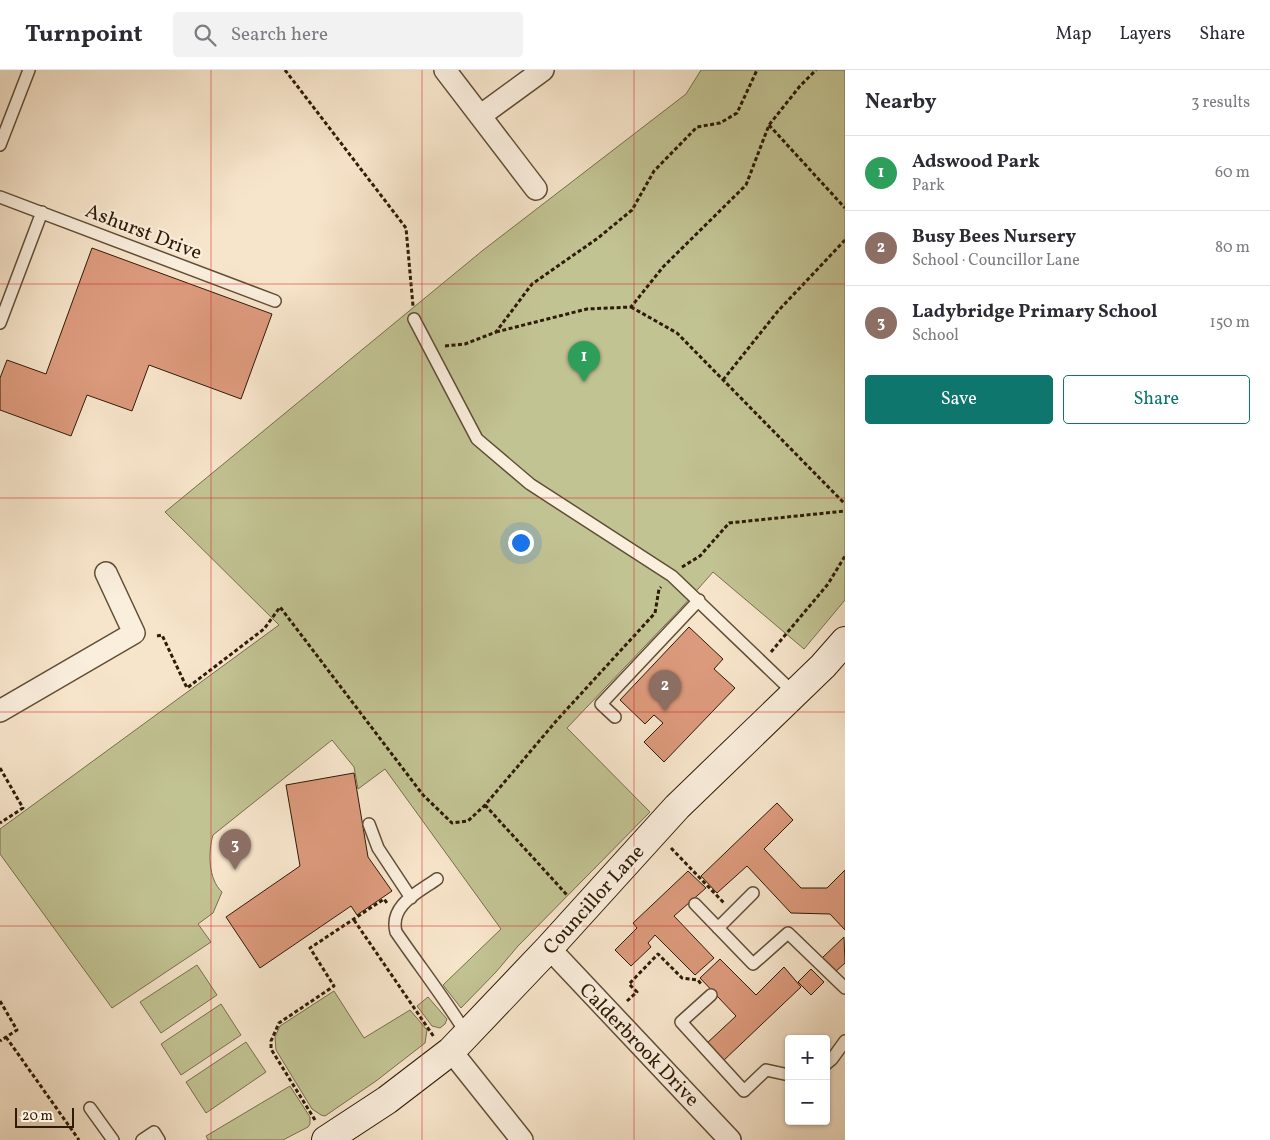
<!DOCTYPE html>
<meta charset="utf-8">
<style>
:root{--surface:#fff;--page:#f2f2f3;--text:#2b2b33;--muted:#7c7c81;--line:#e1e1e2;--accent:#0f766e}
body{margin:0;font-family:Vollkorn,serif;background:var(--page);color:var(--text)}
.controls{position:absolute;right:15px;bottom:15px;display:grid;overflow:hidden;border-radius:5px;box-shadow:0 1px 4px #0004}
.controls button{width:45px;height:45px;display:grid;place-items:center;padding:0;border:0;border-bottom:1px solid var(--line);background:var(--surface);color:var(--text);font:25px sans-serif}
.scale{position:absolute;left:15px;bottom:12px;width:59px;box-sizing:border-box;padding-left:5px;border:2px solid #2e1b06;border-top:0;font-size:14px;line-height:18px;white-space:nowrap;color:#2e1b06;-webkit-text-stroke:4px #faeedd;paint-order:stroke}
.you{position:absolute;left:520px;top:472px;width:18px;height:18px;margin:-12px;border:4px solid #fff;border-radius:50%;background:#1a73e8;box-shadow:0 0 0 8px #1a73e833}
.badge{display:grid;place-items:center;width:32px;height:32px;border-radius:50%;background:var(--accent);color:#fff;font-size:16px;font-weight:700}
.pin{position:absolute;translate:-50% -41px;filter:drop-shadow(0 1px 2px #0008)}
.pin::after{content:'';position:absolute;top:26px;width:18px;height:15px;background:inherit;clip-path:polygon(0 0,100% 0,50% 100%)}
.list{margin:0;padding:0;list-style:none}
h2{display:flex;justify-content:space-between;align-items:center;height:65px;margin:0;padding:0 20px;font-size:21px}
h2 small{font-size:16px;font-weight:400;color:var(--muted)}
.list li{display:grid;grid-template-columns:32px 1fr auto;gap:15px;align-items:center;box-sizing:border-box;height:75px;padding:0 20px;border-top:1px solid var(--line)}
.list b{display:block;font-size:19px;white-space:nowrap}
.list p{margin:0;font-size:16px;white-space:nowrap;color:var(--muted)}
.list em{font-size:16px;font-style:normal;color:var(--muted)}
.actions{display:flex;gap:10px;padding:15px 20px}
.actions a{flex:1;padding:11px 0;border:1px solid var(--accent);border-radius:5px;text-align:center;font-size:18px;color:var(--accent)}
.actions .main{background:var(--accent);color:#fff}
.icon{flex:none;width:28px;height:28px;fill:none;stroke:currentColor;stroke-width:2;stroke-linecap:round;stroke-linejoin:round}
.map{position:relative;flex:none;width:845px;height:1070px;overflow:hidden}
header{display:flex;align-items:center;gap:30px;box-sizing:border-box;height:70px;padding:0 25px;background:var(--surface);border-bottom:1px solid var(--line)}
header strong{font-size:24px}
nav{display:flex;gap:28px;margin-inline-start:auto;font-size:18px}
.search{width:350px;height:45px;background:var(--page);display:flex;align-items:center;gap:12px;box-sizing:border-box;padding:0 18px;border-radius:5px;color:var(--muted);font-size:19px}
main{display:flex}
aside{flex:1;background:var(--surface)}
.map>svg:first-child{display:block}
.green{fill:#c2c393;stroke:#786f4c}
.building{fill:#dc9a7c;stroke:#2e1b06}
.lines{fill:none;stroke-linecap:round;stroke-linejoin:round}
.lane-casing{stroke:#604e37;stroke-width:14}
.street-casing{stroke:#604e37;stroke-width:24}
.secondary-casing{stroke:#2e1b06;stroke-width:30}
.path{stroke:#2e1b06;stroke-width:3;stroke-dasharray:4 2.5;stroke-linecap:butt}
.lane{stroke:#faeedd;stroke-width:11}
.street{stroke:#faeedd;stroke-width:21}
.secondary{stroke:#faeedd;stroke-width:28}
.grid{fill:none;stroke:#d62828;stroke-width:1;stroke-opacity:0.55}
.labels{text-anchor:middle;stroke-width:5;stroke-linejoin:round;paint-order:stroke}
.street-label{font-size:20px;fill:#2e1b06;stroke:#faeedd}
</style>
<header>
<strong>Turnpoint</strong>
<div class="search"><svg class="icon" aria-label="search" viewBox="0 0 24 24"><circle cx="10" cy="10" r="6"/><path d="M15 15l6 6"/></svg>Search here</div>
<nav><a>Map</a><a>Layers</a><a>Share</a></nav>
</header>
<main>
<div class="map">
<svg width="845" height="1070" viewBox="0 0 845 1070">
<rect width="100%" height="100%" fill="#f7e5cb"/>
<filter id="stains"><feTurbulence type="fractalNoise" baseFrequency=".004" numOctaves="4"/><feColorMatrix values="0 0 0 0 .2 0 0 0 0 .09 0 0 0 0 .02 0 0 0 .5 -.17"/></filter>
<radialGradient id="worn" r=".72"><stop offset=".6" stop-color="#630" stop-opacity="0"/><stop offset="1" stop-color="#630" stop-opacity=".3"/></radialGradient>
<path class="green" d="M701,0H845V530L804,579L713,502L683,536L567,658L650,742L518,876L496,902L461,938L443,915L501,859L385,699L358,719L354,697L332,670L213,765C208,782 208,809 222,822L213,843L198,854L211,872L112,938L0,784V759L279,555L165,442L482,181L686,24Z
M197,895L217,925L161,963L140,932Z
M334,921L364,968L410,940L427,960L425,973L376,1011L325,1046L321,1045L312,1039L276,980L275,967L280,956Z
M428,927L447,949L445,954L440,958L432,956L417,936Z
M221,934L241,965L181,1005L161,974Z
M246,972L266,1002L206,1043L186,1012Z
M290,1016L310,1047V1054L308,1057L283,1070H208L206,1066Z"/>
<path class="building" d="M92,178L272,244L241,329L149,295L132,341L87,325L71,366L0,340V308L7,290L46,304Z
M689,557L723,589L714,599L735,618L664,692L644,672L663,653L654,645L645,654L620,630Z
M354,703L368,787L392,821L357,845L351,836L260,898L226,847L300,796L286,715Z
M777,733L793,750L764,779L801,818H827L845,800V860L830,844L791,843L747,796L717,823L701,806Z
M688,801L706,818L674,846L714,888L695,905L655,865L648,873L651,877L631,896L615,880L637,858L633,853Z
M844,867L845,893L835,902L822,888Z
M720,889L756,925L784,897L801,917L722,992L706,974L736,946L700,908Z
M811,899L824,912L811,925L798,912Z"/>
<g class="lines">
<g class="lane-casing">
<path id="lane" d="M0,75L29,0
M0,127L275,231
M414,249L477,369L530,414L672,506L794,623
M0,253L42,142
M615,647L601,634L699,530
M369,754L378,778L411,828
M437,809C419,822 389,835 396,862C420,897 446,930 467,965
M695,834L753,894L788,863L845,918
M718,858L753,823
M711,925L681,952L744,1021L766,1000L789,1005
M826,994L832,989L845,971
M90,1038L113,1070
M142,1070L154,1062L159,1070"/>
</g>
<g class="street-casing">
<path id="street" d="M445,0L536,119
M480,46L543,0
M0,641L134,563L106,503
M549,878L730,1070
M451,981L522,1070"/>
</g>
<g class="secondary-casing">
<path id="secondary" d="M326,1070L387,1030L451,981L549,878L677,737L823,596L845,571"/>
</g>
<path class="path" d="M285,0L406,158L413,236
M769,55L845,138
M631,237L677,263L845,434
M496,262L587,239L631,237L663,197L746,115L769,55L800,16L816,0
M445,276L465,274L496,262L532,214L598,168L632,140L654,101L697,57L720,53L737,43L757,0
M723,310L778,241L845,170
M682,497L700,486L729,453L845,441
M157,566L162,565L187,618L264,559L280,537L423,725L452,753L468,751L485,735L557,650L655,543L659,519L661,517
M771,582L828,514L845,486
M0,698L23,738L0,753
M485,735L567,825
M671,778L724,833
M354,850L434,967
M0,931L17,960L0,971
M627,931L637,922L629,914L658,884L682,908L698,910L701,914
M6,967L79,1070
M315,1050L271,979V971L279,953L334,916L310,878L384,829L387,833"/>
<use href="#lane" class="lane"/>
<use href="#street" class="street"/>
<use href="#secondary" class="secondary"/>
</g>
<path class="grid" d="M211,0V1070M422,0V1070M634,0V1070M0,214H845M0,428H845M0,642H845M0,856H845"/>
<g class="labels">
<g class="street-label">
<text transform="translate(144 161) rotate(21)" y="7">Ashurst Drive</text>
<text transform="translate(593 829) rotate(-48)" y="7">Councillor Lane</text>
<text transform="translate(640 974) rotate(46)" y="7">Calderbrook Drive</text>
</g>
</g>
<rect width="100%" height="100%" filter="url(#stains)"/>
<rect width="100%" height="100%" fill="url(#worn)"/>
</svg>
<div class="controls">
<button>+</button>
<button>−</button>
</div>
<div class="scale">20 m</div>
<div class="you"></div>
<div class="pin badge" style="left:584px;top:312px;background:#2e9e5b">1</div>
<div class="pin badge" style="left:665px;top:641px;background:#8d6e63">2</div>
<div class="pin badge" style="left:235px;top:800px;background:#8d6e63">3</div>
</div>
<aside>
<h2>Nearby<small>3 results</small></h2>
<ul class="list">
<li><span class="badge" style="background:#2e9e5b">1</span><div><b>Adswood Park</b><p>Park</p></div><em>60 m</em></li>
<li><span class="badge" style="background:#8d6e63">2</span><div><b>Busy Bees Nursery</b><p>School · Councillor Lane</p></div><em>80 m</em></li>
<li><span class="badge" style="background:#8d6e63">3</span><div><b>Ladybridge Primary School</b><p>School</p></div><em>150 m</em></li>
</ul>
<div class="actions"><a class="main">Save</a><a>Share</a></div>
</aside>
</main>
